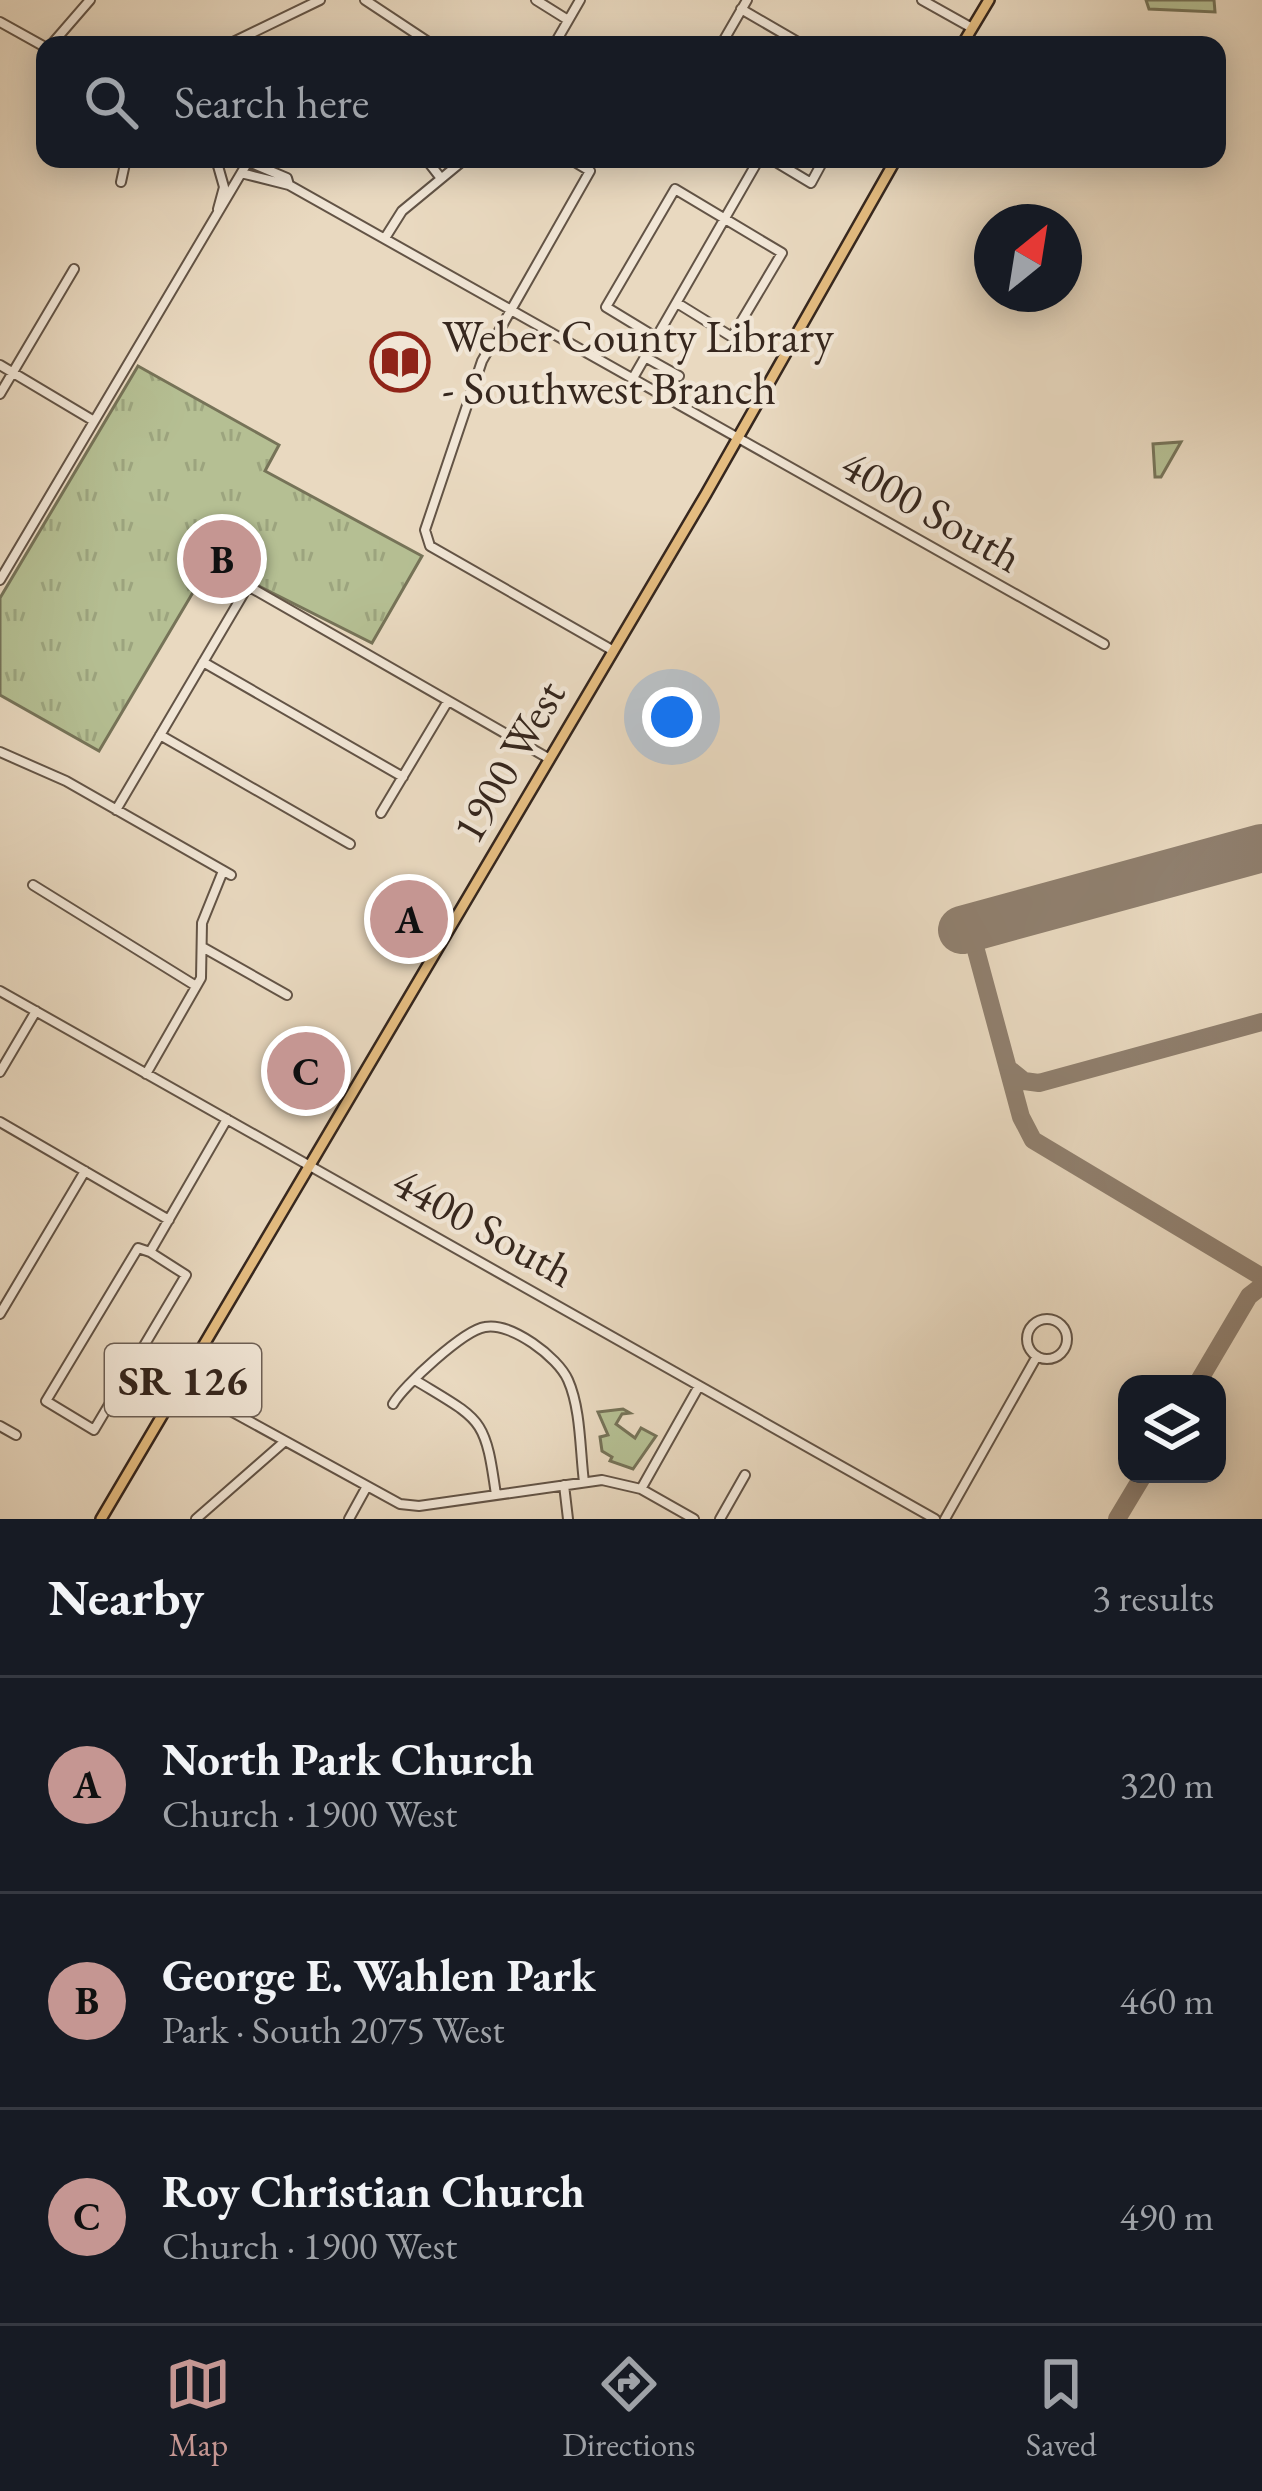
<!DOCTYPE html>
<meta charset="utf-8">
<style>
:root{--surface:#171b24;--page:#20242c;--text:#f1f3f6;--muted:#9ea1a6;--line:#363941;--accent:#c59692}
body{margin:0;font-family:"EB Garamond",serif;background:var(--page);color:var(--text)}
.controls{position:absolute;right:36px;bottom:36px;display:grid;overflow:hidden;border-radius:24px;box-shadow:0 6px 30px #0003}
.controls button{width:108px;height:108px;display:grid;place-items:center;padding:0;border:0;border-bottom:3px solid var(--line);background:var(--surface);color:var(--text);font:60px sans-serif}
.compass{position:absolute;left:974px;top:204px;width:108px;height:108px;border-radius:50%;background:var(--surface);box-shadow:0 6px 30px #0003;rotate:30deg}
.you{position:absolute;left:672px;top:717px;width:42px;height:42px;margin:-30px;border:9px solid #fff;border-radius:50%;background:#1a73e8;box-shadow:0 0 0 18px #1a73e833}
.badge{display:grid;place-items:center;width:78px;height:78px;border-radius:50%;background:var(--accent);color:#111;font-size:39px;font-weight:700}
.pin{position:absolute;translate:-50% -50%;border:6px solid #fff;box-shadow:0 3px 12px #0006}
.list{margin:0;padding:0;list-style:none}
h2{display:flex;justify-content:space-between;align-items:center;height:156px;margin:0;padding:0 48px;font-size:51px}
h2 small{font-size:39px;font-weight:400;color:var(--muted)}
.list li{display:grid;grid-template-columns:78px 1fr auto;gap:36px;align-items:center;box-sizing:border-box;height:216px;padding:0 48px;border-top:3px solid var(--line)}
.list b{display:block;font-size:45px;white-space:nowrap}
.list p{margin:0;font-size:39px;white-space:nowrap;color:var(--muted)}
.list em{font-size:39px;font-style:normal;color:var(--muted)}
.icon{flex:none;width:66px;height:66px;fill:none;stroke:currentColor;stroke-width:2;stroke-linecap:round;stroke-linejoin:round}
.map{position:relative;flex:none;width:1262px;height:1519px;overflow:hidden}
.search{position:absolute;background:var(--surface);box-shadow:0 6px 30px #0003;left:36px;right:36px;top:36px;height:132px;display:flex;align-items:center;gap:30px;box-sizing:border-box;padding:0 42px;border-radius:24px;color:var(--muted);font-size:45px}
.sheet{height:804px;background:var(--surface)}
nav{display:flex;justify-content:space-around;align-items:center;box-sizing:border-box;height:168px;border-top:3px solid var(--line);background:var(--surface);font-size:33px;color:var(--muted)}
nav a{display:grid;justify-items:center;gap:6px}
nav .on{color:var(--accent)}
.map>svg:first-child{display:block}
.green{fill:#b5bf93;stroke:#767358;stroke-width:3}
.park{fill:url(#park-tufts);stroke:#767358;stroke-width:3}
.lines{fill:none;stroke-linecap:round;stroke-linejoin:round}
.taxiway{stroke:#90806f;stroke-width:18}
.runway{stroke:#90806f;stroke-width:48}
.minor-casing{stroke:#635446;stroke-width:12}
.major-casing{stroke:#36271e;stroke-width:14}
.minor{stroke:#f1e6d6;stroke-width:8}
.major{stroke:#e4bc80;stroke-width:9}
.labels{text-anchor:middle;stroke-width:9;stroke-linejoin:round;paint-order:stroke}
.shield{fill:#f1e6d6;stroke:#6e6055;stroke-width:3}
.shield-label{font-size:42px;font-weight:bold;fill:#36271e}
.poi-label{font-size:45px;fill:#36271e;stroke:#f1e6d6;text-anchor:start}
.street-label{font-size:45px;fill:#36271e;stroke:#f1e6d6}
</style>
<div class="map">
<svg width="1262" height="1519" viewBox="0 0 1262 1519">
<defs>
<pattern id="park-tufts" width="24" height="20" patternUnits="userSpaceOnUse" patternTransform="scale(3)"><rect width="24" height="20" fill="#b5bf93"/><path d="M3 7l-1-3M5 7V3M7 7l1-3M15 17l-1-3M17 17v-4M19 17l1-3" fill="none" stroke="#9ca47e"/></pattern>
</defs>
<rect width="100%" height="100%" fill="#e9d9c0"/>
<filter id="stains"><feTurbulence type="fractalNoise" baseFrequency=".00167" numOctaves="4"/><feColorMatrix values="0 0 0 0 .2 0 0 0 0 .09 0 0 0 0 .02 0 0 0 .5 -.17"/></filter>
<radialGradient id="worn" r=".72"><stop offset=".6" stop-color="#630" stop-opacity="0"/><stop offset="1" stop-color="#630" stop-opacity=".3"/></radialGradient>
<path class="green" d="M623,1409L630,1413L622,1414L616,1424L635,1438L641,1428L656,1436L633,1469L610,1461L612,1457L602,1451L600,1437L608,1435L598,1412Z"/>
<path class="park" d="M1146,0H1214L1215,12L1149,9Z
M138,366L279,445L265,471L422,556L372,643L211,562L99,751L0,695V598Z
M1181,442L1161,477H1155L1153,444Z"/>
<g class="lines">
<path class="taxiway" d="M970,928L1021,1117L1033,1140L1262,1277
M1009,1069L1024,1081L1039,1083L1262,1022
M1197,1384L1249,1296L1262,1286
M1117,1519L1144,1474"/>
<path class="runway" d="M962,930L1262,848"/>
<g class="minor-casing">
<path id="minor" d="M365,0L433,45
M536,0L568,20
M922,0L972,28
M741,9L803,45
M0,22L45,47
M51,45L90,0
M227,45L320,0
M554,45L580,0
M721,45L747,0
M216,159L224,187L218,209
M426,159L440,177
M570,159L590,171L482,361L425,530L430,546L612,650
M771,159L811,183L824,159
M249,162L287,178L289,185L1104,644
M245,174L289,185
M121,182L126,159
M385,238L402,211L465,159
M657,338L606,307L675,189L782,253L732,337L677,303
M645,357L679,376
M0,365L94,421
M633,378L759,159
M0,394L74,269
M0,580L249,160
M203,662L403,777
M160,735L350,844
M0,752L66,781L231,875
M116,810L248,586L548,758
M381,813L448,701
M33,885L196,986
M204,948L287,995
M0,991L935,1519
M0,1072L36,1011
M146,1074L201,978L202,923L223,871
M0,1122L169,1220
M150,1252L186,1275L94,1430L46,1401L138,1248L150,1252L227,1119
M0,1314L85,1171
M1027 1339a20 20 0 1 1 40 0a20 20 0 1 1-40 0Z
M136,1359L400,1504L419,1506L602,1480L641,1489L694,1519
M415,1380C482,1421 485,1416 496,1495
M393,1404C403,1386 464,1330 485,1327C511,1322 558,1357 568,1380C581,1409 580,1451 584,1482
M0,1426L16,1435
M564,1485L568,1519
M641,1489L699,1386
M196,1519L284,1442
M349,1519L366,1488
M720,1519L745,1475
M945,1519L1037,1356"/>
</g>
<g class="major-casing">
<path id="major" d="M962,45L989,0
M101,1519L706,494L896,159"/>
</g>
<use href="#minor" class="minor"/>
<use href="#major" class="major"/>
</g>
<defs>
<g id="library-ring" transform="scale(3)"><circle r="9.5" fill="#f1e6d6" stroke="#8f2418" stroke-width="1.5"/><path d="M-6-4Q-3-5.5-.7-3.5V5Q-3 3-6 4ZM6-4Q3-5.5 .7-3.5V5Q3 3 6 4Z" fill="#8f2418"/></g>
</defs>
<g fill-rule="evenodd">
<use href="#library-ring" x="400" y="362"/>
</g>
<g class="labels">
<rect class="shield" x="105" y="1344" width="156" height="72" rx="9"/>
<g class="shield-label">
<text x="183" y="1395">SR 126</text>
</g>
<g class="poi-label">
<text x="442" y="352">Weber County Library<tspan x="442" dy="52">- Southwest Branch</tspan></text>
</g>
<g class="street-label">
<text transform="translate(932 510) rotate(30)" y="16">4000 South</text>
<text transform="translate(508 761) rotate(-60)" y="16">1900 West</text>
<text transform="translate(484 1226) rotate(29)" y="16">4400 South</text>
</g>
</g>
<rect width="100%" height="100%" filter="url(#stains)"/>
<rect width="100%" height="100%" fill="url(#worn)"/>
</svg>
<div class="controls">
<button><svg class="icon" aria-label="layers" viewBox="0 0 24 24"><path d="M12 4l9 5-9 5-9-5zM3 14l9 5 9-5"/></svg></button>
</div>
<svg class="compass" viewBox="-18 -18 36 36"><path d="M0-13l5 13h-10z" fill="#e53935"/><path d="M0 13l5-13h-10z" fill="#9ea1a6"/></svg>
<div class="you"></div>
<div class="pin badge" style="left:409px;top:919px">A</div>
<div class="pin badge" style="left:222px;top:559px">B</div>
<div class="pin badge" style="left:306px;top:1071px">C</div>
<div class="search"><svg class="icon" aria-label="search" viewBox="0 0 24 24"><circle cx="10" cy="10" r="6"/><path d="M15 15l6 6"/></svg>Search here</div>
</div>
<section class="sheet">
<h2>Nearby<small>3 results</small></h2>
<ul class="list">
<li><span class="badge">A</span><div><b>North Park Church</b><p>Church · 1900 West</p></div><em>320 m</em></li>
<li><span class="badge">B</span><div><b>George E. Wahlen Park</b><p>Park · South 2075 West</p></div><em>460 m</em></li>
<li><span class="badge">C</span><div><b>Roy Christian Church</b><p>Church · 1900 West</p></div><em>490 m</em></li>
</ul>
</section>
<nav>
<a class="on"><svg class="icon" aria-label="map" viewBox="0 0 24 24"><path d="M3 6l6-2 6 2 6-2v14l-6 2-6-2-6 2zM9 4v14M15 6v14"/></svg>Map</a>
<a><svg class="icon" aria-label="directions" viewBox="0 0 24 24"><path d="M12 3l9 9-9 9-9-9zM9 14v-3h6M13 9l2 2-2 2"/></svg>Directions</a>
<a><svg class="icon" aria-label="saved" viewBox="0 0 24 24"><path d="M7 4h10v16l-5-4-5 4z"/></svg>Saved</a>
</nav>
